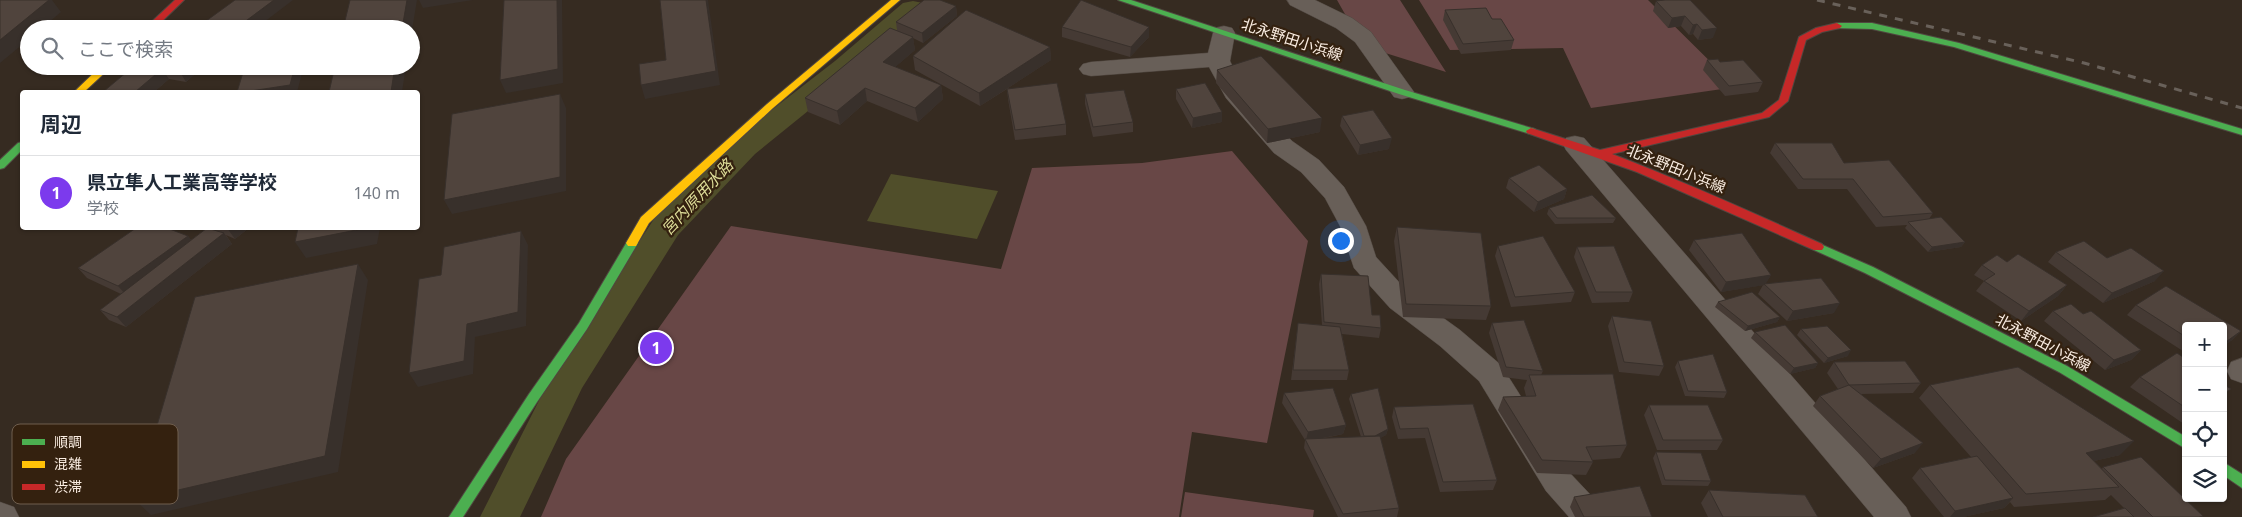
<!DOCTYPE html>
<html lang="ja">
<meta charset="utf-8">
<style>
:root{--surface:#fff;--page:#f6f6f7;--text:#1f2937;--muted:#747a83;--line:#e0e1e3;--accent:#7c3aed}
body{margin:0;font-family:"Noto Sans","Noto Sans JP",sans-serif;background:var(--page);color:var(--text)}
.controls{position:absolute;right:15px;bottom:15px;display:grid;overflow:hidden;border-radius:5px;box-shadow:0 1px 4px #0004}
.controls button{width:45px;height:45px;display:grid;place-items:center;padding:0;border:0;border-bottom:1px solid var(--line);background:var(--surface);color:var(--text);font:25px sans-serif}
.you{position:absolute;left:1340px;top:240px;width:18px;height:18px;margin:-12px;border:4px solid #fff;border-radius:50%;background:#1a73e8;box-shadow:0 0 0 8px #1a73e833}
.badge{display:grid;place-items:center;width:32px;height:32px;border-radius:50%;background:var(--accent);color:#fff;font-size:16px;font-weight:700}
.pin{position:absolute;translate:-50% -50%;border:2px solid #fff;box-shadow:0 1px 5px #0006}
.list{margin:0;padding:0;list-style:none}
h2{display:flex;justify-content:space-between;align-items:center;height:65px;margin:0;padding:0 20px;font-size:21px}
h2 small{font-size:16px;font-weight:400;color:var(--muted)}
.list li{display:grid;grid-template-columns:32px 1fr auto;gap:15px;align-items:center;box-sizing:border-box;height:75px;padding:0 20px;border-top:1px solid var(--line)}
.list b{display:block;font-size:19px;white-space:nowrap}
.list p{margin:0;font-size:16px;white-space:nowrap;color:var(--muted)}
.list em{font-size:16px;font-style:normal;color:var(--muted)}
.icon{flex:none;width:28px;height:28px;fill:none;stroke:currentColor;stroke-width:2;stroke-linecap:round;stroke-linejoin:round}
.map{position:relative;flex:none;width:2242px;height:517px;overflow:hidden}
.search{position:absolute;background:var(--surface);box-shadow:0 1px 4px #0004;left:20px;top:20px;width:400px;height:55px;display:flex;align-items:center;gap:12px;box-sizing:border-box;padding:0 18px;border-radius:28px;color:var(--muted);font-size:19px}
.panel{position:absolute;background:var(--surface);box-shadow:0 1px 4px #0004;left:20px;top:90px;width:400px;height:140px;border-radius:5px}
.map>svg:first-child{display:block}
.green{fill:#684746}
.water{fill:#504e2a}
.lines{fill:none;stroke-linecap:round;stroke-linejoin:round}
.canal{fill:#504e2a;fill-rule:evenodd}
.street-casing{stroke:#504740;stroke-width:1}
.fast-casing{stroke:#504740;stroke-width:2}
.slow-casing{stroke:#504740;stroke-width:2}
.jam-casing{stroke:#504740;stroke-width:2}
.street{fill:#685f58;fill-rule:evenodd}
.fast{fill:#4caf50;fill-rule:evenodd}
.slow{fill:#ffc107;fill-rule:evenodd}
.jam{fill:#c62828;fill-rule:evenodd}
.rail{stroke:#69615a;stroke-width:3;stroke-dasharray:8 8;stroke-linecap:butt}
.wall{fill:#453a34}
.shaded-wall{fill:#38302b}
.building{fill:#50443d;stroke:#38302b}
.labels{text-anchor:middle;stroke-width:4.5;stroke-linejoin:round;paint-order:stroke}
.street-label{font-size:15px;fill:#faede2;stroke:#34210f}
.water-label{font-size:16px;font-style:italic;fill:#dcdb97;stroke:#34210f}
.key{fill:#34210f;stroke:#6f5e4e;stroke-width:1}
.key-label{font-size:14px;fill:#faede2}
</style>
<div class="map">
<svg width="2242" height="517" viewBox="0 0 2242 517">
<rect width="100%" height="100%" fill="#362b21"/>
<path class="green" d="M1337,0H1400L1446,72L1363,46Z
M1419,0H1648L1736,87L1591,108L1563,48L1450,50Z
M1232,151L1308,241L1267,443L1192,432L1179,517H541L566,459L731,226L1001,269L1032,168L1142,163Z
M1185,492L1314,510L1313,517H1181Z"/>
<path class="water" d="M891,174L998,191L977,239L867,221Z"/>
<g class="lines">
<path class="canal" d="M913,1L923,3L927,9L923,15L855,73L755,154L678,235L582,388L520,517H480L554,371L654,219L733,140L835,61L903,3Z"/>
<g class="street-casing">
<path id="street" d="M1287,0H1315L1352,18L1371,32L1414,92L1410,97L1402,99L1394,97L1355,42L1336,28L1290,5Z
M1224,26L1232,28L1235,33L1230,61L1244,90L1292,141L1319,160L1344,187L1366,226L1376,257L1410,294L1460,330L1501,365L1568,471L1602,507L1607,517H1569L1546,491L1479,381L1440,346L1390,308L1354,268L1340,226L1325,198L1301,172L1274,153L1226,98L1209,67L1091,76L1083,74L1079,69L1083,64L1091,62L1208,53L1213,33L1216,28Z
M1575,136L1584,138L1906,507L1911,517H1874L1566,150L1563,144L1566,138Z
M2242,358V383L2231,379L2227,371L2231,362Z
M0,502L14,507L19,517H0Z"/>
</g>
<g class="fast-casing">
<path id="fast" d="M1118,0H1131L1405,90L1535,129L1536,131L1531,134L1527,133L1399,94Z
M1837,23H1872L1959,43L2242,129V135L1954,47L1872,29L1834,28L1832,26Z
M22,142V150L4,168L0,169V160L18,143Z
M632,239L638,243L587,329L537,402L463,517H449L529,394L579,323L628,240Z
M1818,243L1873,267L2067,366L2186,437V449L2059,372L1865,273L1814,250L1812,247L1814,244Z
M2223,462L2242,474V488L2223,475Z"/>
</g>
<g class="slow-casing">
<path id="slow" d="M891,0H900L773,108L649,223L636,246H628L626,243L641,217L767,104Z
M101,66H112L84,92H74Z"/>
</g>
<g class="jam-casing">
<path id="jam" d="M175,0H184L154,29H144Z
M1837,23L1842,26L1840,28L1822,32L1806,40L1788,101L1769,117L1612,154C1683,181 1753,213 1822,244L1824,247L1822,250H1814L1637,172L1527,133L1526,131L1531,128L1600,150L1762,113L1779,100L1799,37L1816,28Z"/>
</g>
<use href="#street" class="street"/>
<use href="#fast" class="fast"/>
<use href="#slow" class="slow"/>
<use href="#jam" class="jam"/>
<path class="rail" d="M1817,0L2084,63L2242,108"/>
</g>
<path class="wall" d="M1690,0L1713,38L1698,40L1693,34L1689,35L1681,26L1668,28L1653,11L1656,1Z
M956,6L957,16L923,43L913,38L915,50L895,67L941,85L943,99L918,122L867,101L840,125L808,112L805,98L897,30L896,22Z
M1445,10L1514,40L1511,50L1461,54L1443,20Z
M1062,27L1149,37L1130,57L1062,37Z
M1050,47L1051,60L1008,88L1066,124V135L1015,140L1008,99L1007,89L980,106L915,70L913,56Z
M1707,60L1720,62L1763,82L1758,92L1725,96L1703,70Z
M134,66H204L186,82L169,79L154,92H103Z
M1217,70L1320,132L1267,143L1216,83Z
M1176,89L1222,112V122L1192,128L1176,99Z
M1085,94L1133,122V132L1093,137L1085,104Z
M1342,116L1389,149L1358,155L1340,126Z
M1775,143L1844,163L1933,213L1929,219L1965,242L1961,247L1928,252L1905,228L1907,225L1876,227L1847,189H1798L1770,153Z
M1509,178L1567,189L1564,199L1534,212L1506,188Z
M1549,208L1616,218L1613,223L1555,224L1547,214Z
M1397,227L1491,306L1486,320L1403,317L1394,241Z
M206,228H249L235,239L226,235L232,244L126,327L109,320L100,310L121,294L87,278L78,268L188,236L191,240L207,228Z
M1694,240L1771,275L1765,284L1834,313L1787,321L1758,294L1763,285L1721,292L1689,250Z
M1498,246L1575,292L1571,302L1511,307L1495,256Z
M1577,247L1633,292L1629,302L1592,303L1574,257Z
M2056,252L2107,258L2155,281L2103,303L2048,262Z
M2007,262L2067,285L2058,296L2021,321L1976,291L1984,281L1974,275L1982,265Z
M1321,274L1372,315L1381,328L1379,338L1342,334L1349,370L1347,380H1291L1298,323L1322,325L1319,284Z
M1718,302L1780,317L1777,322L1745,331L1715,307Z
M2136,305L2241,331L2231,341L2186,326V353L2127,315Z
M2053,311L2083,314L2141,350L2131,360L2105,370L2044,321Z
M1612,316L1664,366L1659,376L1619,372L1608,326Z
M1492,323L1543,371L1541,375L1627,445L1620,458L1592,460L1593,462L1586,475L1537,473L1498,410L1503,397L1526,396L1524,388L1527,380L1503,377L1489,333Z
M1801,329L1848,356L1824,363L1797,335Z
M1755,332L1818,363L1815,368L1790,374L1751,338Z
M2186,359V422L2184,424L2130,387L2140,377Z
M1678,361L1727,392L1724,398L1685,396L1675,367Z
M1834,362L1921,383L1913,393L1861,394L1915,453L1873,468L1813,406L1820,396L1838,389L1827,373Z
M1930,385L2120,455L2094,461L2102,469L2103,467L2201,517H2093L2124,508L2111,495L2105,500L2014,507L2010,502L2004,508L1963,517H1944L1912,478L1920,468L1971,457L1919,398Z
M1284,393L1346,425L1343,434L1325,438L1361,437L1349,399L1351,394L1388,429L1386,435L1380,438L1399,508L1397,517H1338L1304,448L1305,440L1282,403Z
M1473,404L1497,480L1493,490L1440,492L1425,438L1398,439L1392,417L1394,407Z
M1649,405L1723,440L1717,450H1657L1644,415Z
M1656,452L1711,481L1708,486L1662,485L1653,458Z
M1709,490L1818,517H1708L1701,503Z
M1574,497L1652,517H1575L1570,507Z"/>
<path class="shaded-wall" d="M49,0H52L61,12L41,29H29V39L0,63V40Z
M274,0H293L255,29H235Z
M407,0H417L411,36V29H402Z
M419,0H473L423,8Z
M557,0H562L563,83L506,93L500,80Z
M706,0H708L720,85L645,99L641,85L716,71Z
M956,6L957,16L923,43L922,33Z
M1685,16L1681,26L1668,28L1672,18Z
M1697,24L1693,34L1689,35L1693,25Z
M1149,27V37L1130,57L1131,47Z
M1717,28L1713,38L1698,40L1702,30Z
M913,37L915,50L885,76L883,62Z
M1050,47L1051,60L980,106L979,93Z
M185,66H204L186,82L180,72Z
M295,66H304L297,92H244Z
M395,66H406L402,92H391Z
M162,69L169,79L154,92H135Z
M941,85L943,99L918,122L915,108Z
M865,88L867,101L840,125L837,111Z
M560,94L566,108V191L452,214L444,200Z
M1222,112V122L1192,128L1193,118Z
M1322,118L1320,132L1267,143L1268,129Z
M1392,138L1389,149L1358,155L1360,145Z
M1567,189L1564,199L1534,212L1538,202Z
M227,228H249L235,239Z
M368,228H380L377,244L306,258L295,242Z
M521,231L528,245L526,326L475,337L473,374L418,387L409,373L467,324Z
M224,233L232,244L126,327L117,317Z
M188,236L196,246L127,296L118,286Z
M1965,242L1961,247L1928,252L1932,247Z
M358,264L368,280L338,472L151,515L135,500Z
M2164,271L2155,281L2103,303L2112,293Z
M1771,275L1765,285L1721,292L1726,282Z
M2067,285L2058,296L2021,321L2029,311Z
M1840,303L1834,313L1787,321L1793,311Z
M1780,317L1777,322L1745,331L1748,326Z
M2241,331L2231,341L2223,347V344Z
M1851,350L1848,356L1824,363L1828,358Z
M2141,350L2131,360L2105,370L2114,360Z
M1818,363L1815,368L1790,374L1794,368Z
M1346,425L1343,434L1307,441L1306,440L1308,432Z
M1388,429L1386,435L1364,447L1365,441Z
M2134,441L2120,455L2073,466L2086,453Z
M1923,443L1915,453L1873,468L1881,459Z
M2013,498L2004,508L1963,517H1950L1955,511Z"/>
<path class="building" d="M0,0H49L0,40Z
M235,0H274L235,29H195Z
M350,0H407L402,29H343Z
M504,0H557L558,69L500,80Z
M660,0H706L716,71L641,85L639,64L666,60Z
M924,0H940L956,6L922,33L896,22Z
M1081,0L1149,27L1131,47L1062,27Z
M1665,0H1690L1717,28L1702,30L1697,24L1693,25L1685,16L1672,18L1656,1Z
M1486,8L1492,19H1501L1514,40L1463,44L1445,10Z
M966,10L1050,47L979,93L913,56Z
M890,28L913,37L883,62L941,85L915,108L865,88L837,111L805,98Z
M1261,56L1322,118L1268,129L1217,70Z
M1718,59L1720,62L1743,60L1763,82L1729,86L1707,60Z
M134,66H185L180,72L162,69L135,92H103Z
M245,66H295L290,85L244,92H237Z
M335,66H395L391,92H329Z
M1057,83L1066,124L1015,130L1007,89Z
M1205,83L1222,112L1193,118L1176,89Z
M1124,90L1133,122L1093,127L1085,94Z
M560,94V177L444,200L452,114Z
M1373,110L1392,138L1360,145L1342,116Z
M1775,143H1832L1844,163L1889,160L1933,213L1883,217L1853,179H1803Z
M1539,165L1567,189L1538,202L1509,178Z
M1592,195L1616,218H1557L1549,208Z
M1941,217L1965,242L1932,247L1908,222Z
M1397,227L1481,233L1491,306L1406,304Z
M136,228H167L188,236L118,286L78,268Z
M207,228L224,233L117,317L100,310Z
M298,228H368H367L295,242Z
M521,231L518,312L467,324L464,361L409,373L419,279L441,275L444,247Z
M1742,233L1771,275L1726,282L1694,240Z
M1543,236L1575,292L1515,297L1498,246Z
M2084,241L2107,258L2131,248L2164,271L2112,293L2056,252Z
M1614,246L1633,292H1596L1577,247Z
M2018,254L2067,285L2029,311L1984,281L1995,274L1982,265L1997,255L2007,262Z
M358,264L325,456L135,500L195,297Z
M1321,274L1368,276L1372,315H1380L1381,328L1324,322Z
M1821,278L1840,303L1793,311L1764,284Z
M2166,286L2241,331L2223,344V326H2186V337L2136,305Z
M1752,292L1780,317L1748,326L1718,302Z
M2071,304L2083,314L2091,311L2141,350L2114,360L2053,311Z
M1612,316L1651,321L1664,366L1624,362Z
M1524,320L1543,371L1506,367L1492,323Z
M1298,323L1340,327L1349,370H1293Z
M1785,325L1818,363L1794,368L1755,332Z
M1827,326L1851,350L1828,358L1801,329Z
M2177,353L2186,359V408L2140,377Z
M1713,354L1727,392L1688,391L1678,361Z
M1905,361L1921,383L1849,385L1923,443L1881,459L1820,396L1849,385L1834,362Z
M2018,367L2134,441L2086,453L2119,487L2026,494L1930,385Z
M1613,374L1627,445L1586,447L1593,462L1542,460L1503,397L1536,396L1529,375Z
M2223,384L2231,389L2223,394Z
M1333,388L1346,425L1308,432L1284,393Z
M1378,388L1388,429L1375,436H1364L1351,394Z
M1473,404L1497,480L1443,482L1428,428L1400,429L1394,407Z
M1649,405H1708L1723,440H1663Z
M1380,436L1399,508L1343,514L1305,439Z
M1656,452L1701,453L1711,481L1665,480Z
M1977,456L2013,498L1955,511L1920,468Z
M2141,457L2203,516L2199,517H2153L2103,467Z
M1640,486L1652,517H1584L1574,497Z
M1709,490L1805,495L1818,517H1723Z
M2125,508L2134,517H2093Z"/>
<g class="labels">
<g class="street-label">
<text transform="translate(1292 40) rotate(18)" y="5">北永野田小浜線</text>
<text transform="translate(1676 169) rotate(22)" y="5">北永野田小浜線</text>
<text transform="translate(2043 343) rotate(28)" y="5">北永野田小浜線</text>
</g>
<g class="water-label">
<text transform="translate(697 197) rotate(-47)" y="6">宮内原用水路</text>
</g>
</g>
<rect x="12" y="424" width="166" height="80" rx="8" class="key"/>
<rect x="22" y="439" width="23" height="6" fill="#4caf50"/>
<rect x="22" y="461" width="23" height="7" fill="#ffc107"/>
<rect x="22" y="484" width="23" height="6" fill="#c62828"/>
<g class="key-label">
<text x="54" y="447">順調</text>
<text x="54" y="469">混雑</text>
<text x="54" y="492">渋滞</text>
</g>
</svg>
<div class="controls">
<button>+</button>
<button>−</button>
<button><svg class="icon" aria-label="locate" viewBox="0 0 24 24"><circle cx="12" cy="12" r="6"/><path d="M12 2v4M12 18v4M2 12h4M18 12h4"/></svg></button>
<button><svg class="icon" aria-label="layers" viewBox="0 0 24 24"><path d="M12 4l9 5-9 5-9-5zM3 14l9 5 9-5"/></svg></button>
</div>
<div class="you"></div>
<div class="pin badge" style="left:656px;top:348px">1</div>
<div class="search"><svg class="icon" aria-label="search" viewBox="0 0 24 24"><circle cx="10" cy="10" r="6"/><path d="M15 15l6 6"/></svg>ここで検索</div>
<section class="panel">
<h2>周辺<small></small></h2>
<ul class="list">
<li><span class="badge">1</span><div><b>県立隼人工業高等学校</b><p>学校</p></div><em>140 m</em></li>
</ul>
</section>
</div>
